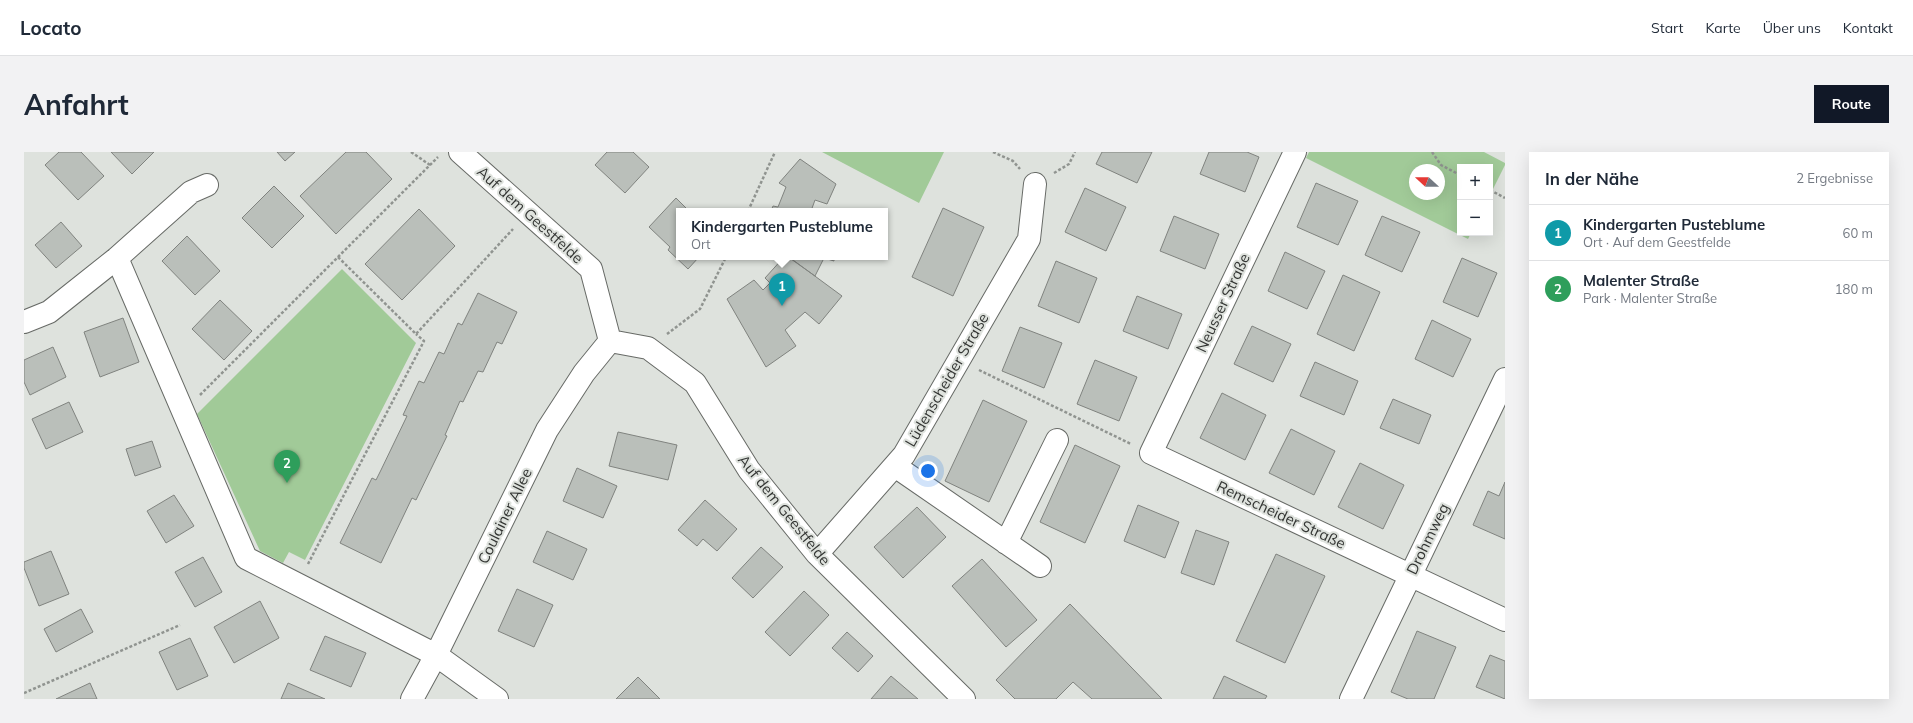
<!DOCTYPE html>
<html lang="de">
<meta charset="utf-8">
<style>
:root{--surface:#fff;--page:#f2f2f3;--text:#1f2937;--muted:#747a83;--line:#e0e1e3;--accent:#111827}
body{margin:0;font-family:Mulish,sans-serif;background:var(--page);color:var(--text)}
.controls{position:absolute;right:12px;top:12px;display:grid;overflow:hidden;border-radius:0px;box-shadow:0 4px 16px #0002}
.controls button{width:36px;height:36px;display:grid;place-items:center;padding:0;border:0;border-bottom:1px solid var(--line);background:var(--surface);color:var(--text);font:20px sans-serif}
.compass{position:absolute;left:1385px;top:12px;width:36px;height:36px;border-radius:50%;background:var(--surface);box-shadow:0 4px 16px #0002;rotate:291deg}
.you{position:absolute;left:904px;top:319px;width:14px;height:14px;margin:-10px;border:3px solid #fff;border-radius:50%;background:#1a73e8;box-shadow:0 0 0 6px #1a73e833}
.badge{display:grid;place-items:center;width:26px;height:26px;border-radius:50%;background:var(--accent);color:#fff;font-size:13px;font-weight:700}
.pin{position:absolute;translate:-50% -33px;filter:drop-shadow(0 1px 2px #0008)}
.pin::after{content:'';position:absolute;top:21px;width:14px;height:12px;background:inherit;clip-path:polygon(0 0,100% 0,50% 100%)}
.popup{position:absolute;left:652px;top:56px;width:212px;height:52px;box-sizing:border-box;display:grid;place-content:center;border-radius:0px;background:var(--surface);filter:drop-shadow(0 1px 3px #0005);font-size:13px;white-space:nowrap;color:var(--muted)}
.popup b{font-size:15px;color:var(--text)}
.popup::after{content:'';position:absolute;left:50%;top:100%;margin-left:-8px;border:8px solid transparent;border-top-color:var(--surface)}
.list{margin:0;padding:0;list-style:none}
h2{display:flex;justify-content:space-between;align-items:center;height:52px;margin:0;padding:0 16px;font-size:17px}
h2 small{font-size:13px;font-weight:400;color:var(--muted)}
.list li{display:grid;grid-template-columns:26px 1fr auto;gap:12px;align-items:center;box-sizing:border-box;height:56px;padding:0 16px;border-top:1px solid var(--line)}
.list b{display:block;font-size:15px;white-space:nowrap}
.list p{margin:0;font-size:13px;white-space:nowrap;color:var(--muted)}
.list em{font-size:13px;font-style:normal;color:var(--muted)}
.map{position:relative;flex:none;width:1481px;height:547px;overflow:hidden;border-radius:0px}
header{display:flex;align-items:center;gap:24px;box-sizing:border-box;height:56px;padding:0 20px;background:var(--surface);border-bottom:1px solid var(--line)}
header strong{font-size:19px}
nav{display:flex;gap:22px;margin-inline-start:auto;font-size:14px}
.intro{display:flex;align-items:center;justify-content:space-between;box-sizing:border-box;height:96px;padding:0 24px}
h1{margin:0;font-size:28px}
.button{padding:10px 18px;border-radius:0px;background:var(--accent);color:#fff;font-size:14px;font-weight:700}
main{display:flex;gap:24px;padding:0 24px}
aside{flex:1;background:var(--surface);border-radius:0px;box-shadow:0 4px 16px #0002}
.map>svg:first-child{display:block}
.green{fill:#a1ca98;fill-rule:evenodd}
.building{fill:#babfba;stroke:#80837f}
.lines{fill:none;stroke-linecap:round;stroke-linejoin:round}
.minor-casing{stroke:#676a66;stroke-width:24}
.path{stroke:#909490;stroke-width:2.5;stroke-dasharray:3 2;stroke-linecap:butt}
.minor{stroke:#fff;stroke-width:22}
.labels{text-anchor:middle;stroke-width:4;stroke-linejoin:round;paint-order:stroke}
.street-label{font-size:15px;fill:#333533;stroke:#dee2dd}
</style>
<header>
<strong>Locato</strong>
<nav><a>Start</a><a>Karte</a><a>Über uns</a><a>Kontakt</a></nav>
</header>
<div class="intro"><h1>Anfahrt</h1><a class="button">Route</a></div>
<main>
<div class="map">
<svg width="1481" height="547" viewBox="0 0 1481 547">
<rect width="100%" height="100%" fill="#dee2dd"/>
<path class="green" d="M798,0H920L895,51Z
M1285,0H1460L1481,11V13L1466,43V15H1436V81H1447L1444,87L1282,6ZM1391,18H1415V42H1391Z
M318,117L392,191L281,408L265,400L259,411L236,399L173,262Z"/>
<path class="building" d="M35,0H57L80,24L54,48L21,13Z
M87,0H130L108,22Z
M253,0H271L261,9Z
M322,0H342L368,27L312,82L276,44Z
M583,0H609L625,15L601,41L571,13Z
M1078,0H1128L1113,31L1072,12Z
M1185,0H1223L1235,5L1221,40L1176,22Z
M776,7L812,32L803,52L791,48L787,59H747L749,54L754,55L762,35L755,31Z
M1292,31L1334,49L1314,93L1273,75Z
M250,34L280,64L248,96L218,66Z
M1061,36L1102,55L1082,99L1041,80Z
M652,46L665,59H655V105H675L664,117L644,98L646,95L625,75Z
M919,56L960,75L929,144L888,125Z
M395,57L431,94L378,148L341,112Z
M1150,64L1195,82L1181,117L1136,99Z
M1358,64L1396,80L1378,120L1341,103Z
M37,70L58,94L32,116L11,93Z
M163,84L196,119L171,143L138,109Z
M1261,100L1301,119L1283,157L1244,139Z
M760,105H765L818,144L795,172L781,160L761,178L772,194L742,215L703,147L730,128L739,138L746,131L741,126Z
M768,105H810V109L800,106L791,124L767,107Z
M1438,106L1473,121L1454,165L1419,150Z
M1032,109L1073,126L1055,171L1014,154Z
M1319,123L1356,140L1330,199L1293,182Z
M454,141L493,160L478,192L473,190L459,220L454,219L439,250L436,249L421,283L423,284L392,348L388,346L357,411L316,391L348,326L352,328L357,318L383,264L379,263L395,229L400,231L415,200L420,202L434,171L438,173Z
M1113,144L1158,162L1144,197L1099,179Z
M196,148L228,179L200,208L168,177Z
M99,166L115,210L76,225L60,180Z
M1408,168L1447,187L1429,225L1391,207Z
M1228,174L1267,192L1249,230L1210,212Z
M996,175L1038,191L1020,236L978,219Z
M29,195L42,225L6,243L0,230V208Z
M1071,208L1113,225L1095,269L1053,252Z
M1291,210L1334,229L1320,263L1276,244Z
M1198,241L1242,263L1221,308L1176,286Z
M1369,247L1407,263L1395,292L1356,276Z
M959,248L1003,269L965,350L921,329Z
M45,250L59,280L22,297L8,267Z
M1267,277L1311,299L1290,343L1245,321Z
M594,280L653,293L644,328L585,314Z
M128,289L137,315L111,324L102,297Z
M1051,293L1096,314L1061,391L1016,370Z
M1336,311L1380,333L1359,377L1314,355Z
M553,316L593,334L579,366L539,349Z
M1481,330V387L1449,373L1464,339L1475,344Z
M150,343L170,374L142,391L123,359Z
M681,348L713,377L693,399L679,387L673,394L654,378Z
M1114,353L1155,370L1141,406L1100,389Z
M893,355L922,385L879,426L850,395Z
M1172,378L1205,390L1190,433L1157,421Z
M523,379L563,397L549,428L509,410Z
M737,395L759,415L729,446L708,426Z
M27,399L45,442L15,454L0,416V410Z
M1252,402L1301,424L1261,511L1212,489Z
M179,405L198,440L171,455L151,420Z
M958,407L1013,468L982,495L928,434Z
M493,437L529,453L510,495L474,479Z
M780,439L805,463L766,504L741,480Z
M236,449L255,486L210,511L190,475Z
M1046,452L1138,547H1068L1049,530L1032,547H991L972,528Z
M57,457L69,480L32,500L20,477Z
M1393,479L1432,495L1410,547H1384L1367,540Z
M823,480L849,504L834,520L808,496Z
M301,484L342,501L327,535L286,518Z
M166,486L184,524L153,538L135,500Z
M1466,503L1481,509V547L1452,535Z
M867,524L894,547H847Z
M1200,524L1243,544L1241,547H1189Z
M614,525L636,547H592Z
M66,531L73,547H32Z
M264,531L301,547H257Z"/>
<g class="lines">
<g class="minor-casing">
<path id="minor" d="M436,0L567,117L586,189
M1271,0L1127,301L1481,468
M93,106L167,40L183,33
M0,170L25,160L93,106L222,406L412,503L473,547
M586,189L624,196L671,231L725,318L793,402L940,547
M871,314L1016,414
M982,391L1033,288
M793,402L880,303L1005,87L1011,32
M388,547L412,503L523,278L560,221L586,189
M1327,547L1481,227"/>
</g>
<path class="path" d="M387,0L406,13
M969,0L989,9L996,17
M1408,0L1417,13L1436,23
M1030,21L1045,12L1051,0
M1466,38L1481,46
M724,59L751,0
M314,105L392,182L489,77
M643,182L676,157L702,105
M955,218L1107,292
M176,243L414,5
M284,412L400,189L392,182
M0,541L156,473"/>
<use href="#minor" class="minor"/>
</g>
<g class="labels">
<g class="street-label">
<text transform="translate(506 63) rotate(42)" y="5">Auf dem Geestfelde</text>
<text transform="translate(1199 151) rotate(-65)" y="5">Neusser Straße</text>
<text transform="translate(923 228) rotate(-60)" y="5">Lüdenscheider Straße</text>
<text transform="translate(760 358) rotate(51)" y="5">Auf dem Geestfelde</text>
<text transform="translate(1257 363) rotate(25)" y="5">Remscheider Straße</text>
<text transform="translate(481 364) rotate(-64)" y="5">Coulainer Allee</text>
<text transform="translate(1404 387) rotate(-64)" y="5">Drohmweg</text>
</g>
</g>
</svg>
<div class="controls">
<button>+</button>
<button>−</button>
</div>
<svg class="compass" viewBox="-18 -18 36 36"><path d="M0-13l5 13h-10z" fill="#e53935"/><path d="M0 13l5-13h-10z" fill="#747a83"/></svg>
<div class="you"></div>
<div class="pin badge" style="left:758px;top:154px;background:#0f9aa8">1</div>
<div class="popup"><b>Kindergarten Pusteblume</b>Ort</div>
<div class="pin badge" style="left:263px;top:331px;background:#2e9e5b">2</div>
</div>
<aside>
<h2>In der Nähe<small>2 Ergebnisse</small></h2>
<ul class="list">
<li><span class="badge" style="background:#0f9aa8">1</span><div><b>Kindergarten Pusteblume</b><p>Ort · Auf dem Geestfelde</p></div><em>60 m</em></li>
<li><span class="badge" style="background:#2e9e5b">2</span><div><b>Malenter Straße</b><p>Park · Malenter Straße</p></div><em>180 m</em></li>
</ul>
</aside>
</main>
